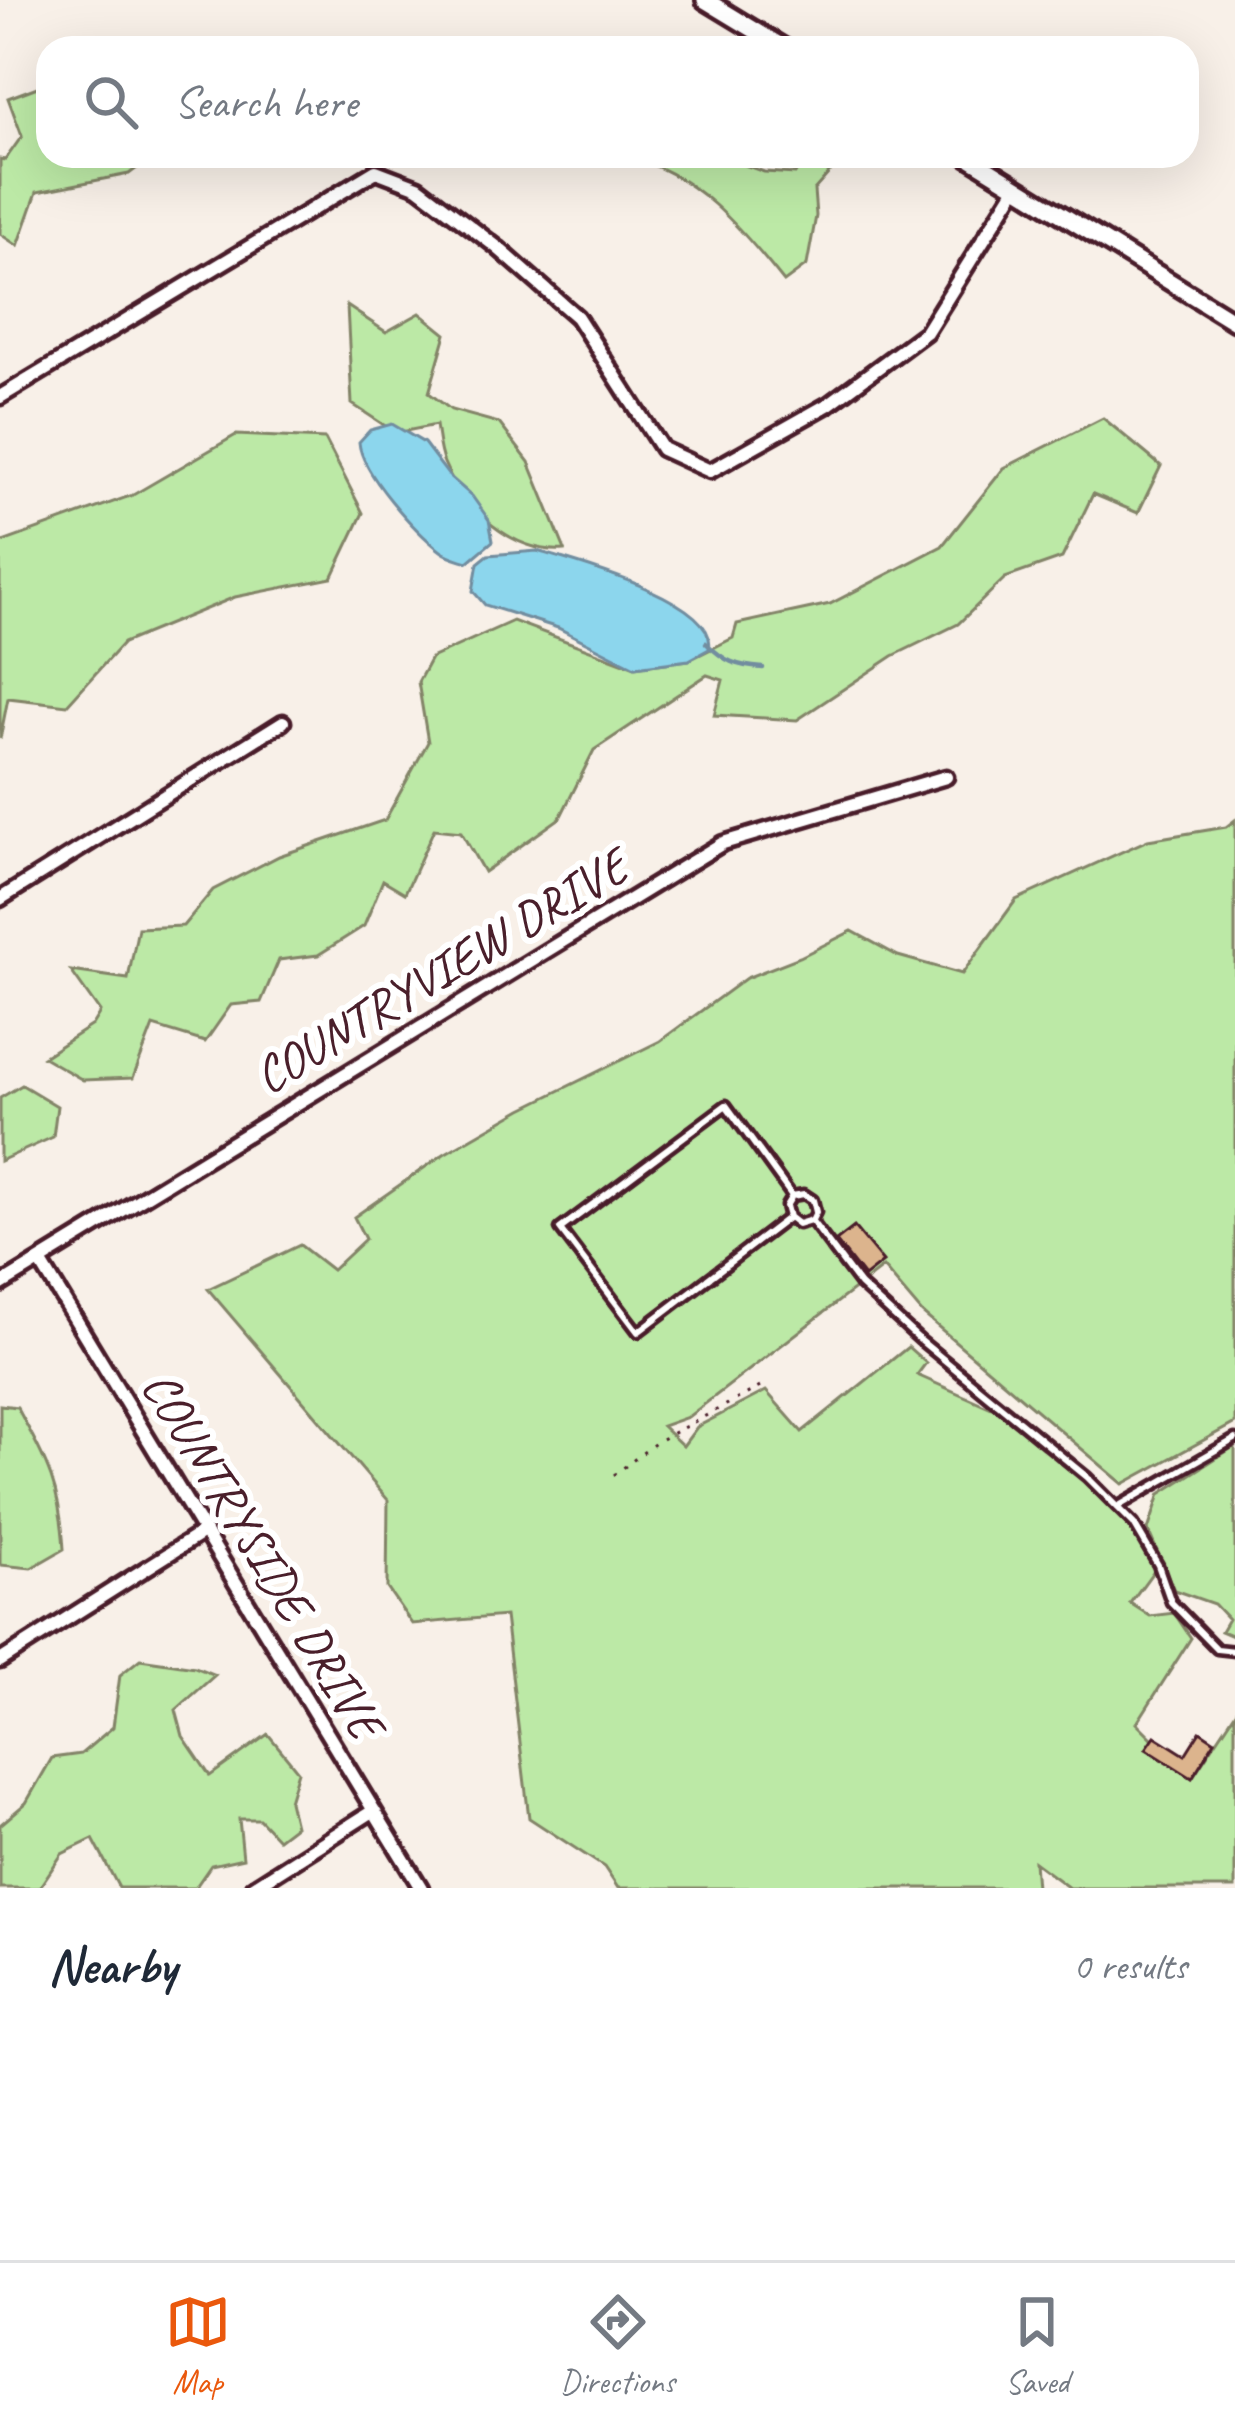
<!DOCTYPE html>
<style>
:root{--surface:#fff;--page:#f2f2f3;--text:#1f2937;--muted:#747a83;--line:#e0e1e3;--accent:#ea580c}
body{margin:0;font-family:Caveat,sans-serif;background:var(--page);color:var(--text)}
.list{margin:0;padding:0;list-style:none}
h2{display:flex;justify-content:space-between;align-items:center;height:156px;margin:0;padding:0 48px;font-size:51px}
h2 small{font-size:39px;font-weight:400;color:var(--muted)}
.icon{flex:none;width:66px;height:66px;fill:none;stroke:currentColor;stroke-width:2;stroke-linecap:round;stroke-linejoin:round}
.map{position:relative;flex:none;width:1235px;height:1888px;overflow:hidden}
.search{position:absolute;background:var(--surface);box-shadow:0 12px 48px #0002;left:36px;right:36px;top:36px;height:132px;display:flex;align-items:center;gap:30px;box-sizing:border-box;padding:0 42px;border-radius:36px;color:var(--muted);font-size:45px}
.sheet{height:372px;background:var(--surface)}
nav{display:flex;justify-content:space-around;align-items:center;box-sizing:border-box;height:168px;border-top:3px solid var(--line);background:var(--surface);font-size:33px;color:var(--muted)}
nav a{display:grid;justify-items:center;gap:6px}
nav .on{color:var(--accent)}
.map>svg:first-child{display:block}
.green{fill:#bce9a6;stroke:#838468;stroke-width:3}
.water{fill:#8cd6ed;stroke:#728d9f;stroke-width:3}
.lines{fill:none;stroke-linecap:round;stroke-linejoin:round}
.stream{stroke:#728d9f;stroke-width:4.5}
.building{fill:#dcb48d;stroke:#4a1f2b;stroke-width:3}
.service-casing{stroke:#4a1f2b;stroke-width:15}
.minor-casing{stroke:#4a1f2b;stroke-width:21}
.tertiary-casing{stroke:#4a1f2b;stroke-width:24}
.path{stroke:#4a1f2b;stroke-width:3;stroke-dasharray:3 9;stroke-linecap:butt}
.service{stroke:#fff;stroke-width:6}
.minor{stroke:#fff;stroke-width:12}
.tertiary{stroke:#fff;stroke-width:15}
.labels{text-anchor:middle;stroke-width:12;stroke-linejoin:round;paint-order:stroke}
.street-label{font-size:51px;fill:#4a1f2b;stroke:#fff}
</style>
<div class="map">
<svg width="1235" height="1888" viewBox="0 0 1235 1888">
<rect width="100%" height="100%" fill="#f8f0e8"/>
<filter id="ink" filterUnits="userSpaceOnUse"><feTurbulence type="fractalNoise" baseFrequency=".00833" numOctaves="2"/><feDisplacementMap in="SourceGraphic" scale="24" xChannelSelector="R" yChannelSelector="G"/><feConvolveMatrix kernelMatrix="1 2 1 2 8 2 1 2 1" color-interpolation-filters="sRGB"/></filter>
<g filter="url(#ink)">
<path class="green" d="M48,83V156H153L129,174L37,192L18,246L0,234V159L5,160L22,136L8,98Z
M625,156H720L764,172L795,174L805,156H844L814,190L816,216L807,265L784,282C742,229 694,171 625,156Z
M347,306L386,332L420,313L446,334L429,393L451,410L499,423L529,462L565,550C513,554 464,509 444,463C439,452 438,437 436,425L396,433L352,404Z
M1103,418L1161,466L1138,513L1093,494L1062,558L1005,578L958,624L893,656L797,720L714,715L723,680L707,675L594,750L560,818L484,872L461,832L434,829L405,893L383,880L364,926L318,955L279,960L261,1002L231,1005L205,1042L153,1026L133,1078L83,1080L43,1057L92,1025L100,1012L71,971L128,979L138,928L183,926L213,890L279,856L385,820L428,742L418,682L431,658L513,621L635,667L689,660L733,638L737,624L830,604L942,546L1004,468Z
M236,435L325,439L363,513L332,578L235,597L123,643L67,705L8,698L0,739V543L133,495Z
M1235,820V1423L1123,1484L922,1313L883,1267L688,1417L662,1426L683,1446L697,1427L766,1391L802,1432L908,1347L926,1363L917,1375L996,1410L1117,1507L1134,1524L1158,1565L1130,1603L1150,1616L1174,1613L1191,1638L1137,1723L1192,1778L1235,1713V1888H1069L1034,1862L1036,1888H618L604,1867L529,1818L505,1616L412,1624L387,1588L388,1500L208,1289L300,1245L332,1270L365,1239L354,1217L444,1154L522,1109L660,1041L746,978L800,957L852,931L898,956L962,974L1016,900L1148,840L1226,827Z
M22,1085L57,1106L53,1137L0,1161V1098Z
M0,1405L17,1407C47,1463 60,1485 64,1549L31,1568L0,1565Z
M1235,1446V1637L1221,1631L1228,1619L1214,1604L1174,1590L1148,1530L1160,1494Z
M140,1659L195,1667L215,1675L176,1710L183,1736L210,1776L268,1734L298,1771L289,1801L295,1826L278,1839L259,1819H239L243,1858L211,1865L195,1888H119L93,1839L62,1854L39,1888H0V1825L26,1803L52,1758L81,1754L113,1727L120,1675Z"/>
<path class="water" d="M392,424L424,443L449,476L472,496L489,520L493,541L468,562C459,559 449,557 441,551C416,532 361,473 359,442L370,430Z
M537,551C574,562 721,601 709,649L689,660L635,667L558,628L485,605L473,591L478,563L488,555Z"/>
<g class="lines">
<path class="stream" d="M706,643C725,662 736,666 763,668"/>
</g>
<path class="building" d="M854,1227L883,1262L864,1277L836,1241Z
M1200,1731L1215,1741L1192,1778L1146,1749L1155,1736L1185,1755Z"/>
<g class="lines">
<g class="service-casing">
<path id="service" d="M726,1105L792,1196L786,1206L789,1217L638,1332L560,1229Z
M792,1196L804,1194L813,1200L816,1212L812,1220
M789,1217L798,1224L811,1220L860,1285L920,1340L1087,1477L1134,1524L1158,1565L1171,1602L1217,1649L1235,1651
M1117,1507L1235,1439"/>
</g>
<g class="minor-casing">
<path id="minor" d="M0,397L376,171L418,187L498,248L577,317L662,449L710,471L829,404L926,332L1017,186
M0,899L283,722
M40,1261L421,1888
M0,1285L723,843L946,777
M0,1661L205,1531
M252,1888L373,1811"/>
</g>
<g class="tertiary-casing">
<path id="tertiary" d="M705,0L784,48
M967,156L1235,322"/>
</g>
<path class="path" d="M614,1475L658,1441L762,1386"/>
<use href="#service" class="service"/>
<use href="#minor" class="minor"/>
<use href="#tertiary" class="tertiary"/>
</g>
</g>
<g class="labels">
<g class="street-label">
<text transform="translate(440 970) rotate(-31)" y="18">COUNTRYVIEW DRIVE</text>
<text transform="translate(264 1554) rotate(59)" y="18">COUNTRYSIDE DRIVE</text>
</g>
</g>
</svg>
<div class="search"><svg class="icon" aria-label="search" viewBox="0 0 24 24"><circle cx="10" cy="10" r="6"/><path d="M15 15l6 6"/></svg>Search here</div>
</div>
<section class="sheet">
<h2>Nearby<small>0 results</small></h2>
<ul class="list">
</ul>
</section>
<nav>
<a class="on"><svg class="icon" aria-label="map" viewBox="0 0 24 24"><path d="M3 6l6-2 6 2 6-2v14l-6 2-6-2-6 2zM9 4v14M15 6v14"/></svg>Map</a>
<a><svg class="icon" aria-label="directions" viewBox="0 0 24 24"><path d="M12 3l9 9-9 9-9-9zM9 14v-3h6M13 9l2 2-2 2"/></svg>Directions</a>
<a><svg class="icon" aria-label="saved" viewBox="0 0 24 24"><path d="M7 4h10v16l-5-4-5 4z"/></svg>Saved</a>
</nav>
